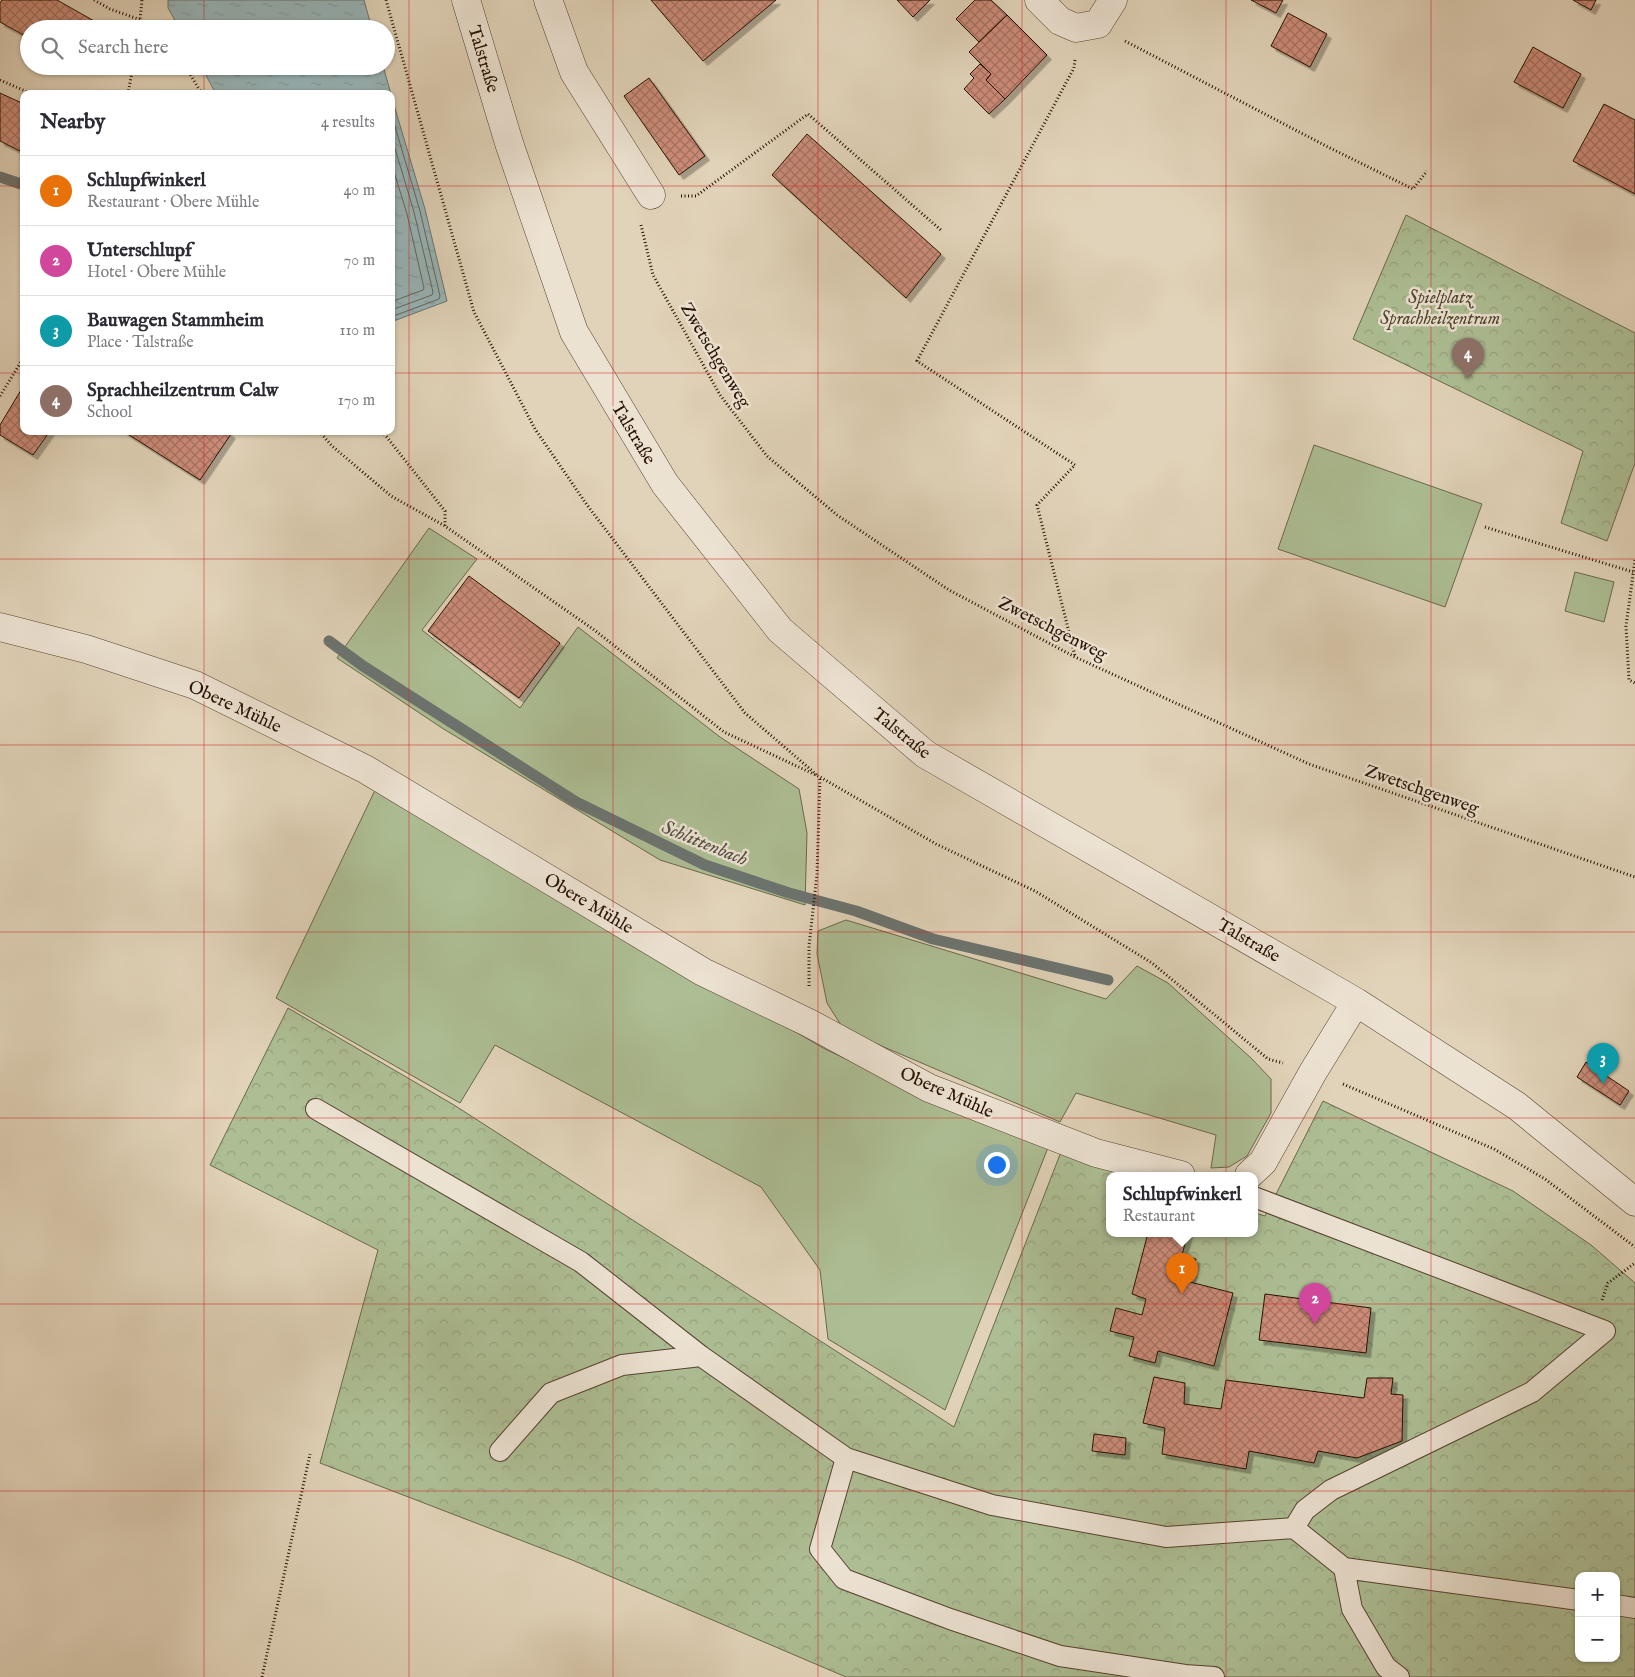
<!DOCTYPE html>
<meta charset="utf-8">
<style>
:root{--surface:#fff;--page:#f2f2f3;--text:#2b2b33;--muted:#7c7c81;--line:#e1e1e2;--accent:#8f2418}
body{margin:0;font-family:"IM FELL English",serif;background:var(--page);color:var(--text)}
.controls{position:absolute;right:15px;bottom:15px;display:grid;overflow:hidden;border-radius:10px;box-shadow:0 1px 4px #0004}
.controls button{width:45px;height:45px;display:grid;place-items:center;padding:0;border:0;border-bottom:1px solid var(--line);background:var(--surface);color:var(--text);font:25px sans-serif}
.you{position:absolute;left:996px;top:1164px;width:18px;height:18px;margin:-12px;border:4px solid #fff;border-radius:50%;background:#1a73e8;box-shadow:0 0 0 8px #1a73e833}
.badge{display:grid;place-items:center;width:32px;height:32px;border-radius:50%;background:var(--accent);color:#fff;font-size:16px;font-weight:700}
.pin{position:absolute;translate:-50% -41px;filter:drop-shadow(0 1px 2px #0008)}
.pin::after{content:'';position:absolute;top:26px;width:18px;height:15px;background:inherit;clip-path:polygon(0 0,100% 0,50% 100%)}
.popup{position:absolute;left:1106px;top:1172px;width:152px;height:65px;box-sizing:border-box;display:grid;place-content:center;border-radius:10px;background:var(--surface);filter:drop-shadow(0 1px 4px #0005);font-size:16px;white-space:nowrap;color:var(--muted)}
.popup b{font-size:19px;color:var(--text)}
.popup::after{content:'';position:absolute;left:50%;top:100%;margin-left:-10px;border:10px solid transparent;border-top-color:var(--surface)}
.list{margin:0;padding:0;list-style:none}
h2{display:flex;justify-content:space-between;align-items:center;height:65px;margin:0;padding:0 20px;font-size:21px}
h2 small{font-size:16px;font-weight:400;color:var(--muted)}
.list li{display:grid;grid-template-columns:32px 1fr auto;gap:15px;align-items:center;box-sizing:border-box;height:70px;padding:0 20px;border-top:1px solid var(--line)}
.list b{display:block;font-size:19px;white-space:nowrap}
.list p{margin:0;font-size:16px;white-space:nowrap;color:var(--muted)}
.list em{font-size:16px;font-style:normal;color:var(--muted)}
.icon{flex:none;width:28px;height:28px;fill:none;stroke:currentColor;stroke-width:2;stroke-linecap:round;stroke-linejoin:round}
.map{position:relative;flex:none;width:1635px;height:1677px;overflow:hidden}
.search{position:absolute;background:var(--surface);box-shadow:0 1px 4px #0004;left:20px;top:20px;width:375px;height:55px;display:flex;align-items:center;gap:12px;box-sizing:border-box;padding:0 18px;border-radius:28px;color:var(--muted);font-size:19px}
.panel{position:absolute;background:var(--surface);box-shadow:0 1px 4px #0004;left:20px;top:90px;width:375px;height:345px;border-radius:10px}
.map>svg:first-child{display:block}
.grass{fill:#adbe94;stroke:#6a684a}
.park{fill:url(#park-crowns);stroke:#6a684a;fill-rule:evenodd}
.water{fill:url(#water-ripples);stroke:#6b7470}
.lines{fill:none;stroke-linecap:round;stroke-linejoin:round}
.shore{stroke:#60645e;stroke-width:1}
.stream{stroke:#6b7470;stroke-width:11}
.building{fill:url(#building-cross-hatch);stroke:#271101;filter:url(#shadow)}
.service-casing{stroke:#56422f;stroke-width:22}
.minor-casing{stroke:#56422f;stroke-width:29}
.path{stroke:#271101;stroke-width:3;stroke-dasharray:1 2.5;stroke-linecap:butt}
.service{stroke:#ece2d2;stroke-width:20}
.minor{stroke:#ece2d2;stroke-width:28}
.grid{fill:none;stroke:#d62828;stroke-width:1;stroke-opacity:0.55}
.labels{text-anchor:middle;stroke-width:5;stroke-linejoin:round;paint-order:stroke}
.street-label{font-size:18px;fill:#271101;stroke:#ece2d2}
.park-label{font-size:18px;font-style:italic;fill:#4f452d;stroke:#ece2d2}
.water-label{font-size:19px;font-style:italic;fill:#4f4b42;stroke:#ece2d2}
</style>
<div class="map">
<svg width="1635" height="1677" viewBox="0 0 1635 1677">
<defs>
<pattern id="park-crowns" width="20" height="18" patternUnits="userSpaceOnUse" patternTransform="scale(1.25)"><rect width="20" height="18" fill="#adbe94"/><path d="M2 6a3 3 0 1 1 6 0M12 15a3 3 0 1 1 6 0" fill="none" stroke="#95a27e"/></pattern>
<pattern id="water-ripples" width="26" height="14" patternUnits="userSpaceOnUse" patternTransform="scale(1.25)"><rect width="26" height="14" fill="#98b6ba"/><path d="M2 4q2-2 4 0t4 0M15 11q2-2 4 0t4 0" fill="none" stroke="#839b9e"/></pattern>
<pattern id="building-cross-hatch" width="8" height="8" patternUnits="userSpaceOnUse" patternTransform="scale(1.25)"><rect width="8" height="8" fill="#cc8c79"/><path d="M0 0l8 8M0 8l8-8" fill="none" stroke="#a67161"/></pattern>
<filter id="shadow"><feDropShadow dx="4.5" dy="4.5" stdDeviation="0" flood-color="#0004"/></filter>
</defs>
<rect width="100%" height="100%" fill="#e1d3b9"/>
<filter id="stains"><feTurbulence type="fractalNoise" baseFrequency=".004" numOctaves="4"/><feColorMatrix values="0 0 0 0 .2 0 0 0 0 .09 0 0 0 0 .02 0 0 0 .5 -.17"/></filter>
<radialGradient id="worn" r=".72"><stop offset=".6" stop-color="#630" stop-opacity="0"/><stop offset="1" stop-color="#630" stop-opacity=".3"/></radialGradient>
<path class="grass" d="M1314,445L1482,504L1445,607L1278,549Z
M429,528L477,559L422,630L520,708L578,627L720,737L799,789L807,833L805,905L660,860L442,728L337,658Z
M1575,572L1614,582L1604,622L1565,611Z
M376,788L825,1049L952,1109L1049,1145L945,1410L828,1339L820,1270L761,1187L495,1045L460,1103L276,998Z
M846,920L1106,999L1137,966L1168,983L1251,1058L1271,1079V1113L1247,1156L1229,1167L1211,1168L1216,1135L1076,1093L1060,1122L844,1030L827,1003L817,954L818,931Z"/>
<path class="park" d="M1406,215L1635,333V463L1607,541L1561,523L1583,451L1353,339Z
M288,1008L454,1105L954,1427L1061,1152L1134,1175H1110V1233H1254L1255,1213L1265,1216L1323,1101L1513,1191L1591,1245L1635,1283V1677H846L572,1560L320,1463L378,1250L210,1165ZM1579,1576H1616V1658H1579Z"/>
<path class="water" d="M168,0H364L372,29H180L168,8Z
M201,66H383L391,94H216Z
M391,95L425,209L447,301L391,322Z"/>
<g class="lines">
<path class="shore" d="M391,113L420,211L440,296L439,299L391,317
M391,135L414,212L433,292L432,295L391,310
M391,162L407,214L424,288L423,290L391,302"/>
<path class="stream" d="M0,177L24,185
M329,641L363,666L576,802L705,865L789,893L856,911L933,939L1108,980"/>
</g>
<path class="building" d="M2,0H57L103,26L101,29H29V38L0,22V3Z
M651,0H776L703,61Z
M897,0H930L913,17Z
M975,0H991L1007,15L979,42L956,19Z
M1251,0H1283L1276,13Z
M1573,0H1596L1591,10Z
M1288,13L1327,34L1310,67L1271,46Z
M1007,15L1047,55L1005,99L986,80L991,74L969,52Z
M1533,47L1581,74L1563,108L1514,82Z
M980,64L991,74L986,80L1005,99L989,114L964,89L974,78L970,74Z
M649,78L705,156L679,175L624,96Z
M0,93L24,104V153L0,141Z
M1604,104L1635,120V194L1573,161Z
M807,134L941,254L906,298L772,175Z
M24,385V431H50L33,455L0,435V425Z
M123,431H227L231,434L200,480Z
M469,576L560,643L519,698L428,631Z
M1586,1062L1629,1091L1620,1105L1577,1077Z
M1148,1233H1188L1182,1255L1196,1259L1190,1282L1233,1293L1214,1366L1158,1351L1155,1363L1129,1356L1134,1337L1110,1331L1116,1308L1142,1315L1146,1299L1132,1294Z
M1265,1294L1371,1308L1366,1353L1259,1340Z
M1154,1377L1185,1383L1184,1404L1221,1409L1226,1380L1364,1398L1367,1378H1393L1391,1394L1403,1395L1402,1441L1357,1458L1318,1451L1314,1463L1249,1451L1246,1469L1162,1454L1165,1428L1143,1423Z
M1094,1434L1126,1438L1125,1455L1092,1451Z"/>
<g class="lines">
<g class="service-casing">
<path id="service" d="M316,1109L581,1262L701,1356L846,1458L992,1505L1166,1537L1294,1528L1344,1568L1579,1600
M1254,1197L1605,1331L1532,1392L1331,1490L1305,1510L1294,1528
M500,1451L551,1393L622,1365L701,1356
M846,1458L820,1549L844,1579L950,1619L1060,1656L1185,1675L1214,1677
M1344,1568L1352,1609L1386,1667L1399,1677
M1616,1605L1635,1608"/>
</g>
<g class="minor-casing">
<path id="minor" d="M466,0L509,143L574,332L665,484L780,630L925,754L1356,1002L1517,1106L1635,1202
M548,0L574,72L651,195
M1039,0L1060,21L1076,28L1098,24L1113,0
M0,627L86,649L195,685L365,769L703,972L809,1023L929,1088L1096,1153L1181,1175
M1249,1175L1263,1162L1313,1072L1356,1002"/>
</g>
<path class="path" d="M94,0L110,9L141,20
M386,0L474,312L535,429L587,505L745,713L817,775
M139,29L142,0
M1125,41L1328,147L1413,189L1427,171
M1075,60L1074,68L917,361L1075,465L1037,505L1075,656
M185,66L202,94
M0,80L32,94
M128,94L133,66
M681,196H696L808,114L942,231
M641,225L653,275L720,395L767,456L837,515L949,590L1075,657L1309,764L1635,877
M0,396L24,357
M319,431L332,446L391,496L445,526L593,629L724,732L820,777L936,844L1035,891L1152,963L1268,1059L1283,1063
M382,431L445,511V526
M1485,527L1633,572
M1635,560L1626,626L1629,680L1635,683
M809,986V946L817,874L820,777
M1343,1084L1494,1149L1545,1179L1635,1247
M1602,1300L1608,1283L1635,1263
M262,1677L310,1454"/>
<use href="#service" class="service"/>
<use href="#minor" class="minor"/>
</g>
<path class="grid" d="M204,0V29M409,0V1677M613,0V1677M818,0V1677M1022,0V1677M1226,0V1677M1431,0V1677M204,66V94M0,186H24M391,186H1635M0,373H24M391,373H1635M204,431V1677M0,559H1635M0,745H1635M0,932H1635M0,1118H1635M0,1304H1635M0,1491H1635"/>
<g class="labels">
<g class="street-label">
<text transform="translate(484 59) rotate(73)" y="6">Talstraße</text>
<text transform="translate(716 355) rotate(59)" y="6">Zwetschgenweg</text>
<text transform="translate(634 433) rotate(59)" y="6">Talstraße</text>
<text transform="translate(1053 628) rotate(27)" y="6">Zwetschgenweg</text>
<text transform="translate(235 706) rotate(25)" y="6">Obere Mühle</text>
<text transform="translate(902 733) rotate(39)" y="6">Talstraße</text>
<text transform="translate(1422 789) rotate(19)" y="6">Zwetschgenweg</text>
<text transform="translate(589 903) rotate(31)" y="6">Obere Mühle</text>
<text transform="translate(1249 940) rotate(30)" y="6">Talstraße</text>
<text transform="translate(947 1092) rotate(24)" y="6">Obere Mühle</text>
</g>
<g class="park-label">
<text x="1440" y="303">Spielplatz<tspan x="1440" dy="21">Sprachheilzentrum</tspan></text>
</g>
<g class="water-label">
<text transform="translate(705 842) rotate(22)" y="7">Schlittenbach</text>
</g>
</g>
<rect width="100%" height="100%" filter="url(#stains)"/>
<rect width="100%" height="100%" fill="url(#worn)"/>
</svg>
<div class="controls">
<button>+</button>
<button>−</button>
</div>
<div class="you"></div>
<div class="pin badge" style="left:1182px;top:1294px;background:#e8710a">1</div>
<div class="popup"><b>Schlupfwinkerl</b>Restaurant</div>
<div class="pin badge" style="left:1315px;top:1324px;background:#d1479c">2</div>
<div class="pin badge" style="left:1603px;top:1084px;background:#0f9aa8">3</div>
<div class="pin badge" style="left:1468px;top:379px;background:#8d6e63">4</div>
<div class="search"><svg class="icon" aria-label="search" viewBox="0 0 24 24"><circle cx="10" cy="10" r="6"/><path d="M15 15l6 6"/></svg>Search here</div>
<section class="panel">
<h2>Nearby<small>4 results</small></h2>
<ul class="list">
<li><span class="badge" style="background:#e8710a">1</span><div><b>Schlupfwinkerl</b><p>Restaurant · Obere Mühle</p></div><em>40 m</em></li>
<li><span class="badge" style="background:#d1479c">2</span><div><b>Unterschlupf</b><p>Hotel · Obere Mühle</p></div><em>70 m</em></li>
<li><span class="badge" style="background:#0f9aa8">3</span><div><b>Bauwagen Stammheim</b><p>Place · Talstraße</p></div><em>110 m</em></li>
<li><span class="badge" style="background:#8d6e63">4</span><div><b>Sprachheilzentrum Calw</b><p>School</p></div><em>170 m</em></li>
</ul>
</section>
</div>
